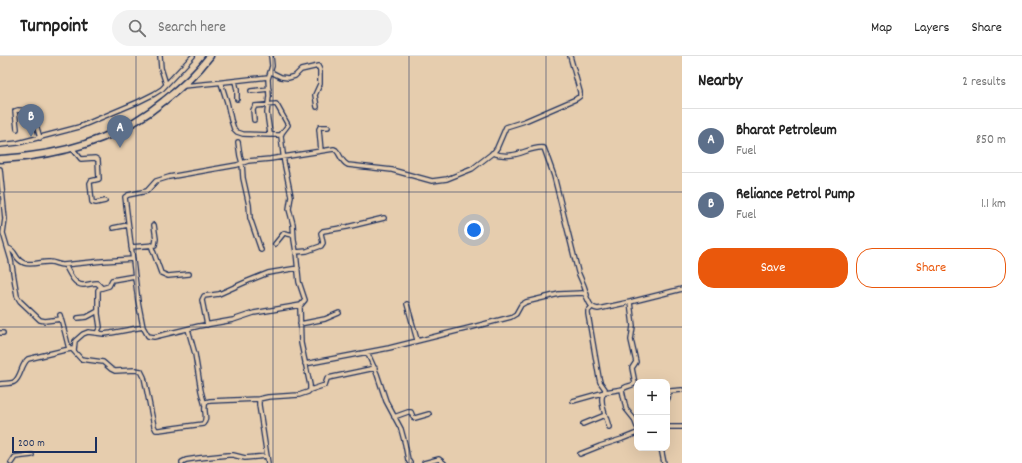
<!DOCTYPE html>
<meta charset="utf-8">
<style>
:root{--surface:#fff;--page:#f2f2f2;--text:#222;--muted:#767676;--line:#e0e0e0;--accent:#ea580c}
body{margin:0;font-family:Dekko,sans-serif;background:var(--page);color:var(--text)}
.controls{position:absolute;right:12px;bottom:12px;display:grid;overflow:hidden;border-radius:8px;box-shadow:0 4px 16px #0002}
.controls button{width:36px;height:36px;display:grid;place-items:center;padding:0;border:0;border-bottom:1px solid var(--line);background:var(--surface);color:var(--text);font:20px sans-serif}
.scale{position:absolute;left:12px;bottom:10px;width:85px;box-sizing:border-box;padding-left:4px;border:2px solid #1b2f5e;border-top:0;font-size:11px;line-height:14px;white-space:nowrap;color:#1b2f5e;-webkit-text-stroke:3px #e6cdae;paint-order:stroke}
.you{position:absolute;left:474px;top:174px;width:14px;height:14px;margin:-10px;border:3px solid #fff;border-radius:50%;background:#1a73e8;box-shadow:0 0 0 6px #1a73e833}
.badge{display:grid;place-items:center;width:26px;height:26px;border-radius:50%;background:var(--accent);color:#fff;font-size:13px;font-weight:700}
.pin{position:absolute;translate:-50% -33px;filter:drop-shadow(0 1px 2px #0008)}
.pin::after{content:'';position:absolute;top:21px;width:14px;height:12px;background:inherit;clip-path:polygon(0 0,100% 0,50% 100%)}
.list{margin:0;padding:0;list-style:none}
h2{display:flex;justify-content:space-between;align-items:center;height:52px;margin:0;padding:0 16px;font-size:17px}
h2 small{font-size:13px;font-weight:400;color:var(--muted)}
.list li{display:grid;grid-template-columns:26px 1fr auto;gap:12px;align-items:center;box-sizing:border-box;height:64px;padding:0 16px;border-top:1px solid var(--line)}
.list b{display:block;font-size:15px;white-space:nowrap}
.list p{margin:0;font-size:13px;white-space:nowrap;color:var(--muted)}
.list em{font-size:13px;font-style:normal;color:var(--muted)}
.actions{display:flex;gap:8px;padding:12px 16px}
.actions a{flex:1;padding:9px 0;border:1px solid var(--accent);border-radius:16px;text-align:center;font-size:14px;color:var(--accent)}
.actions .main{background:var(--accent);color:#fff}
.icon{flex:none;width:22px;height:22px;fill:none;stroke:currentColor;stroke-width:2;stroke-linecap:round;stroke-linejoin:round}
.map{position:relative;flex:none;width:682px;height:407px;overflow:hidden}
header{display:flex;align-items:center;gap:24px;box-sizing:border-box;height:56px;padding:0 20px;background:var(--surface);border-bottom:1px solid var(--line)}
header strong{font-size:19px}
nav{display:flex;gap:22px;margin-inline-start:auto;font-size:14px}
.search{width:280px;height:36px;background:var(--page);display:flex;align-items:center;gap:10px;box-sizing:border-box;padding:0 14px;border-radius:22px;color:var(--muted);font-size:15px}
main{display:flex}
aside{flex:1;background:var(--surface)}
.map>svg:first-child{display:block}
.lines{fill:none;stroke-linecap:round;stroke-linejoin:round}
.street-casing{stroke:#1b2f5e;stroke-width:6}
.highway-casing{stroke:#1b2f5e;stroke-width:9}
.street{stroke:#e6cdae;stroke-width:3.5}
.highway{stroke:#e6cdae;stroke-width:6}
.grid{fill:none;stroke:#1b2f5e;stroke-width:1;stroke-opacity:0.55}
</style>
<header>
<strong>Turnpoint</strong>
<div class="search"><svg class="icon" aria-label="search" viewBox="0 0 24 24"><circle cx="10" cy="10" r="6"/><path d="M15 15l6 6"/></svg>Search here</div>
<nav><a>Map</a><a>Layers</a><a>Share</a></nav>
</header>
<main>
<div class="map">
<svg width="682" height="407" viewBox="0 0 682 407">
<rect width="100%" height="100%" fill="#e6cdae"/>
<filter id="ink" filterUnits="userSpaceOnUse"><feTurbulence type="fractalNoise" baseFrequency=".025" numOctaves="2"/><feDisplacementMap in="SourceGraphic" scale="8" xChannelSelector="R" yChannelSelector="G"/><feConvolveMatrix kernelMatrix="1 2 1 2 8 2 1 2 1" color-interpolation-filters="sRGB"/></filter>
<g filter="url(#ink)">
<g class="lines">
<g class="street-casing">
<path id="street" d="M160,0L161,12L166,28
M271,16L281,21L288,22L295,20L301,14L318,10L320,14V28L315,39L317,51
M235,25L237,34V43
M221,27L227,46L231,64L234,73L237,76L243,78L271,79
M183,30L215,27L268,21
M251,35L269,33
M254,64L253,54L255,50L276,48L278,51L288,69L282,77L281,80
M17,73L15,55L18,54L32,55L40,82
M238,86L240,100L242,107L243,122L249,149L250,162L261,194
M0,89L18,87L79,71L138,46L154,38L162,33L193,0
M72,92L81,103L95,102L98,104L99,123L91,125L90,127L92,146L96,147L105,145
M321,95L319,73L320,71H328
M492,97C498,99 505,100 512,99C522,98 534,90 544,92L554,120L578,216L584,230L587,239
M0,113L5,163L3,177L11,204L17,240L20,245L40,264L45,265L61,263
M113,172L128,169
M275,188L284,177L293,179
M151,189L161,217L168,220L189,218
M131,191L155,189L156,183L154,169
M8,192C17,195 14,203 24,207C32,210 42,205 50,206C54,206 58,209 63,209L103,205L133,203
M296,196L307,195L321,190L323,187L321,177L323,175L347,171L384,162
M65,209C69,216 74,229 83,229C88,229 92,227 97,227L102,232
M630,246L633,270L631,284L636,306L632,312L635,327C632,331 625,329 622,334L626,353L634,363L637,371
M407,248L417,284
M301,249L254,257L233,264L199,270L154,281L148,280L143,271L138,245L125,141L128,139L147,135L156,125L169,121L237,109L248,105L270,103L334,93L336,94C341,99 341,106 348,109L392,114L432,125L447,123L472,113L494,96L497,92L506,71L525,65L576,43L580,40V36L570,0
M592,251L588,255V258L599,322L600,326L605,333C605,336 602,338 602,342C601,350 607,363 609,371
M60,259L65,277L69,293
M78,262L87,261L98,255
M300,268L325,263L339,257
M207,269L202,244L204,240L219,238L248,225L268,217L298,212
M188,273L195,298L201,335L205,350
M0,277H3
M97,277L100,271L98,258V234L99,233L109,230L112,224L135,220
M74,295L75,285L83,278L88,276L104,278L111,277L143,271
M367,296L377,318L386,345L401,373L405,388L408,404L410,407
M305,308L389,292L469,272L511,261L516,258L521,249L526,246L559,238L582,237L585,238C589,244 589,252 598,253L630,246L682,233
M0,328C4,327 10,328 14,326C21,322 21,308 28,303L65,294L72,293L81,303L103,306L111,313L115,315L135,314L141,315L144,321L154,370L156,374H159L203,368C209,362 202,354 206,346L210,345L259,343L268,341L299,339L308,336L310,334V329L301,287L300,252V250L305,244L299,226L296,196L294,184L293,168L289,153L291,140L284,106L281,80L280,79H273L270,78L267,57L269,40L268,23L272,10L271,0
M310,334L325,329L327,323L328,322L375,312
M259,343V349L268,407
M667,344L668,342L669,335H670L682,334
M573,345L605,336L623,333
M394,361L408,356H411L413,361L415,362L429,358
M583,368L605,359
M667,371H682
M661,392L664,407
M580,398L600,390L622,383L637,377
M11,407L15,401L32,399
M182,407V406L186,404L199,402L228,399H233L245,402L267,400
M424,407L439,403L444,407"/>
</g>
<g class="highway-casing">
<path id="highway" d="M0,103C10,102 20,102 30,100C81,94 125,77 164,45C181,32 197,17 210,0"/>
</g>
<use href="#street" class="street"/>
<use href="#highway" class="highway"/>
</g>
</g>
<path class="grid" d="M136,0V407M273,0V407M409,0V407M546,0V407M0,136H682M0,271H682"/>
</svg>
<div class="controls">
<button>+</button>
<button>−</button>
</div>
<div class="scale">200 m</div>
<div class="you"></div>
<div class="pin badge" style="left:120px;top:92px;background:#5c6f8a">A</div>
<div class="pin badge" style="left:31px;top:81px;background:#5c6f8a">B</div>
</div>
<aside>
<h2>Nearby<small>2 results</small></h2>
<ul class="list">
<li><span class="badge" style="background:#5c6f8a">A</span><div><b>Bharat Petroleum</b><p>Fuel</p></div><em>850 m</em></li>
<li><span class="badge" style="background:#5c6f8a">B</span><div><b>Reliance Petrol Pump</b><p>Fuel</p></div><em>1.1 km</em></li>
</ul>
<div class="actions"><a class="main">Save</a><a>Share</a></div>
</aside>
</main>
